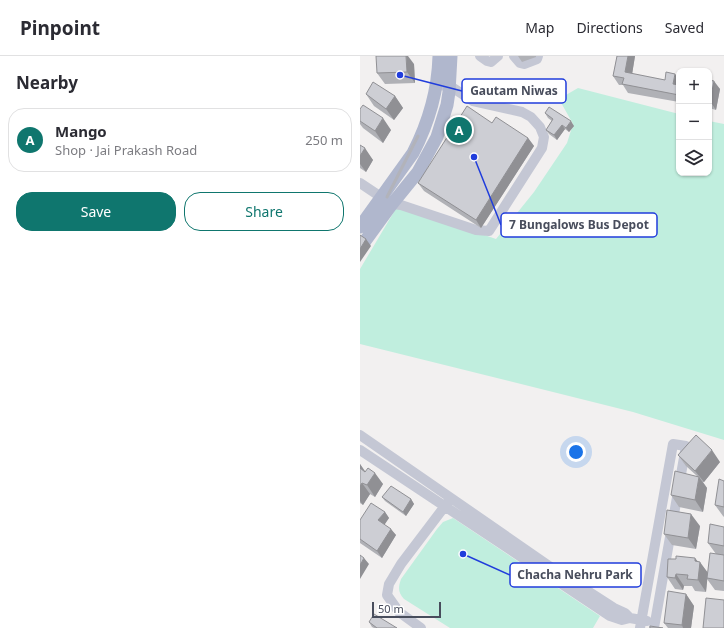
<!DOCTYPE html>
<meta charset="utf-8">
<style>
:root{--surface:#fff;--page:#f2f2f3;--text:#2b2b33;--muted:#7c7c81;--line:#e1e1e2;--accent:#0f766e}
body{margin:0;font-family:"Noto Sans",sans-serif;background:var(--page);color:var(--text)}
.controls{position:absolute;right:12px;top:12px;display:grid;overflow:hidden;border-radius:8px;box-shadow:0 1px 3px #0004}
.controls button{width:36px;height:36px;display:grid;place-items:center;padding:0;border:0;border-bottom:1px solid var(--line);background:var(--surface);color:var(--text);font:20px sans-serif}
.scale{position:absolute;left:12px;bottom:10px;width:69px;box-sizing:border-box;padding-left:4px;border:2px solid #484d5c;border-top:0;font-size:11px;line-height:14px;white-space:nowrap;color:#484d5c;-webkit-text-stroke:3px #fff;paint-order:stroke}
.you{position:absolute;left:216px;top:396px;width:14px;height:14px;margin:-10px;border:3px solid #fff;border-radius:50%;background:#1a73e8;box-shadow:0 0 0 6px #1a73e833}
.badge{display:grid;place-items:center;width:26px;height:26px;border-radius:50%;background:var(--accent);color:#fff;font-size:13px;font-weight:700}
.pin{position:absolute;translate:-50% -50%;border:2px solid #fff;box-shadow:0 1px 4px #0006}
.list{margin:0;padding:0;list-style:none}
h2{display:flex;justify-content:space-between;align-items:center;height:52px;margin:0;padding:0 16px;font-size:17px}
h2 small{font-size:13px;font-weight:400;color:var(--muted)}
.list li{display:grid;grid-template-columns:26px 1fr auto;gap:12px;align-items:center;box-sizing:border-box;height:64px;margin:0 8px 8px;padding:0 8px;border:1px solid var(--line);border-radius:16px}
.list b{display:block;font-size:15px;white-space:nowrap}
.list p{margin:0;font-size:13px;white-space:nowrap;color:var(--muted)}
.list em{font-size:13px;font-style:normal;color:var(--muted)}
.actions{display:flex;gap:8px;padding:12px 16px}
.actions a{flex:1;padding:9px 0;border:1px solid var(--accent);border-radius:16px;text-align:center;font-size:14px;color:var(--accent)}
.actions .main{background:var(--accent);color:#fff}
.icon{flex:none;width:22px;height:22px;fill:none;stroke:currentColor;stroke-width:2;stroke-linecap:round;stroke-linejoin:round}
.map{position:relative;flex:none;width:364px;height:572px;overflow:hidden}
header{display:flex;align-items:center;gap:24px;box-sizing:border-box;height:56px;padding:0 20px;background:var(--surface);border-bottom:1px solid var(--line)}
header strong{font-size:19px}
nav{display:flex;gap:22px;margin-inline-start:auto;font-size:14px}
main{display:flex}
aside{flex:1;background:var(--surface)}
.map>svg:first-child{display:block}
.green{fill:#c0eede}
.lines{fill:none;stroke-linecap:round;stroke-linejoin:round}
.minor{stroke:#c4c7d4;stroke-width:10}
.major{stroke:#b0b7cd;stroke-width:13}
.rail{stroke:#b2b3ba;stroke-width:3}
.wall{fill:#b0b1b6}
.shaded-wall{fill:#909094}
.building{fill:#cdced4;stroke:#909094}
.leader{fill:none;stroke:#203ddc;stroke-width:1.5}
.callout-dot{fill:#203ddc;stroke:#fff;stroke-width:1.5}
.callout{fill:#fff;stroke:#203ddc;stroke-width:1.5}
.callout-label{font-size:12px;text-anchor:middle;font-weight:bold;fill:#484d5c}
</style>
<header>
<strong>Pinpoint</strong>
<nav><a>Map</a><a>Directions</a><a>Saved</a></nav>
</header>
<main>
<aside>
<h2>Nearby<small></small></h2>
<ul class="list">
<li><span class="badge">A</span><div><b>Mango</b><p>Shop · Jai Prakash Road</p></div><em>250 m</em></li>
</ul>
<div class="actions"><a class="main">Save</a><a>Share</a></div>
</aside>
<div class="map">
<svg width="364" height="572" viewBox="0 0 364 572">
<rect width="100%" height="100%" fill="#f2f0f0"/>
<path class="green" d="M218,32L319,58V117H349V65L364,68V384L273,356L0,288V213L38,149L136,183L174,136L207,87L213,68L199,43Z
M93,462L240,560L233,572H90L44,543C38,536 38,532 41,523L77,473L83,466Z"/>
<g class="lines">
<path class="minor" d="M120,0L127,5L131,6L138,0
M154,0L160,7L164,8L177,3L178,0
M0,127L21,141
M32,148L41,149L116,174L129,175L182,92L184,81L180,71L171,61L162,56L113,45L90,30L77,29
M0,379L195,514L254,552L265,557L270,562
M0,394L250,560L262,564L270,562L287,565
M61,572L39,556L27,539L29,528L41,508L88,446
M280,572L313,388L326,390L294,572"/>
<path class="major" d="M0,171L53,97C69,66 78,35 79,0
M0,192L32,148L58,116L77,81L87,49L89,36L91,0"/>
<path class="rail" d="M27,141L58,80"/>
</g>
<path class="wall" d="M158,0H176V1L162,6Z
M257,0H275L272,18L305,24L319,23V46L268,37L263,29H259L253,20Z
M54,8L55,27L25,28L17,17Z
M349,24L360,33L356,54L349,52Z
M6,38L35,40L43,52L34,64L14,50Z
M185,57L214,70L209,76L205,73L197,84L189,78L186,74L192,65L188,62Z
M0,65L31,74L23,87L3,72L0,68Z
M132,67L168,82L174,90L121,172L64,135L58,127Z
M0,89L13,104L6,116L0,112Z
M318,399L360,406L344,426H343L347,432L343,456L319,451L311,439L337,420L326,410Z
M0,408L5,415L23,428L15,441L10,438L3,449L0,447Z
M364,425V461L363,460L355,449Z
M22,441L51,443L54,448L46,460L25,445Z
M25,456L29,462L24,468L36,479L22,502L0,487V464Z
M340,470L336,493L312,489L304,478Z
M364,471V535L355,534L347,523L346,536L335,535L332,530H324L323,534L315,533L307,521L316,503L338,505L348,517L356,498L348,487Z
M326,538L334,550L331,572H308L304,567Z
M9,566L37,572H14L12,571Z"/>
<path class="shaded-wall" d="M46,0H48L54,8L55,27L47,16Z
M268,0H275L271,25L265,16Z
M315,18L319,23V36L313,28Z
M354,25L360,33L356,54L350,45Z
M35,40L43,52L34,64L26,53Z
M23,62L31,74L23,87L15,75Z
M211,65L214,70L209,76L206,72Z
M202,69L205,73L197,84L194,79Z
M168,82L174,90L121,172L116,164Z
M5,92L13,104L6,116L0,108V100Z
M6,183L11,190L0,206V193Z
M352,394L360,406L344,426L335,415Z
M0,408L6,417L0,416Z
M15,417L23,428L15,441L7,429Z
M339,421L347,432L343,456L335,444Z
M2,427L10,438L3,449L0,445V430Z
M51,443L54,448L46,460L43,456Z
M25,456L29,462L23,471L18,464Z
M331,458L340,470L336,493L328,482Z
M31,473L36,479L22,502L17,495Z
M4,502L9,508L0,523V509Z
M335,502L340,508V506L348,517L346,536L338,524L335,505Z
M316,518L324,530L323,534L315,522Z
M326,538L334,550L331,572H323L322,569Z"/>
<path class="building" d="M16,0H46L47,16L17,17Z
M257,0H268L265,16L305,24L306,16L315,18L313,28L319,29V39L262,28L264,22L253,20Z
M349,24L354,25L350,45H349Z
M13,26L35,40L26,53L6,38Z
M3,49L23,62L15,75L0,65V53Z
M107,50L132,67L136,61L168,82L116,164L58,127Z
M189,51L211,65L206,72L202,69L194,79L186,74L193,63L185,57Z
M0,89L5,92L0,100Z
M0,179L6,183L0,193Z
M336,379L352,394L335,415L318,399Z
M0,412L5,416L8,412L15,417L7,429L2,427L0,430Z
M315,415L339,421L335,444L311,439Z
M359,423L364,425V451L355,449Z
M31,430L51,443L43,456L22,441Z
M11,447L25,456L18,464L31,473L17,495L0,483V464Z
M307,454L331,458L328,482L304,478Z
M350,468L364,471V490L348,487Z
M350,497L364,499V525L347,522Z
M0,499L4,502L0,509Z
M316,500L335,502V505L340,506L338,524L327,523L328,519L316,518L315,522L307,521L308,503H316Z
M308,535L326,538L322,569L304,567Z
M346,542L364,544V572H343Z
M14,558L37,572H17L9,566Z
M290,570L303,572H290Z"/>
<path class="leader" d="M40 19L102 35M114 101L141 169M103 498L150 519"/>
<g class="callout-dot">
<circle cx="40" cy="19" r="4"/>
<circle cx="114" cy="101" r="4"/>
<circle cx="103" cy="498" r="4"/>
</g>
<g class="callout">
<rect x="102" y="23" width="104" height="24" rx="4"/>
<rect x="141" y="157" width="156" height="24" rx="4"/>
<rect x="150" y="507" width="131" height="24" rx="4"/>
</g>
<g class="callout-label">
<text x="154" y="39">Gautam Niwas</text>
<text x="219" y="173">7 Bungalows Bus Depot</text>
<text x="215" y="523">Chacha Nehru Park</text>
</g>
</svg>
<div class="controls">
<button>+</button>
<button>−</button>
<button><svg class="icon" aria-label="layers" viewBox="0 0 24 24"><path d="M12 4l9 5-9 5-9-5zM3 14l9 5 9-5"/></svg></button>
</div>
<div class="scale">50 m</div>
<div class="you"></div>
<div class="pin badge" style="left:99px;top:74px">A</div>
</div>
</main>
